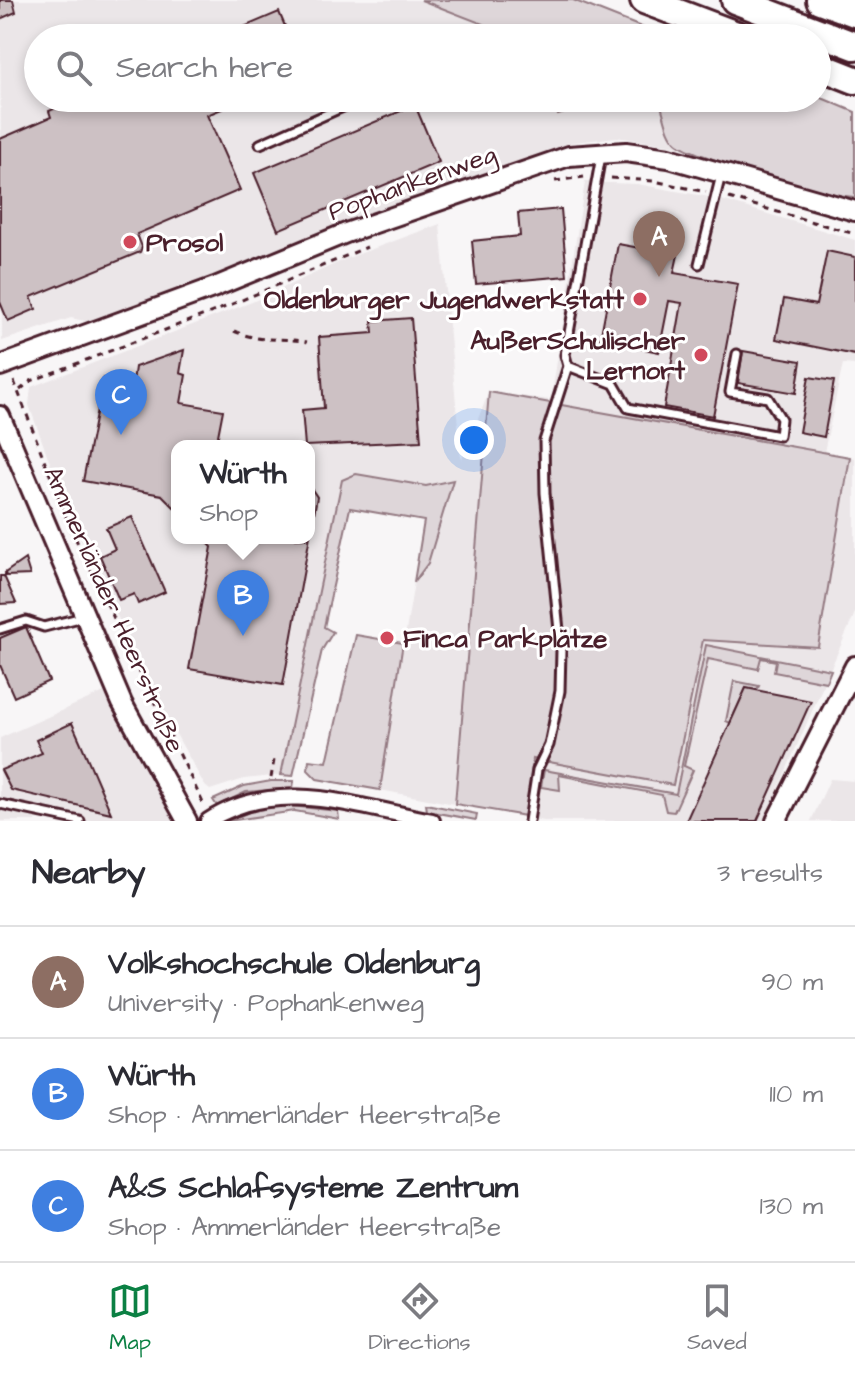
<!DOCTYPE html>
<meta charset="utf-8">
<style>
:root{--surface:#fff;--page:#f7f7f7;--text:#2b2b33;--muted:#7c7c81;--line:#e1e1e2;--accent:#0b8043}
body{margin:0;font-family:"Architects Daughter",sans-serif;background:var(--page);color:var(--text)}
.you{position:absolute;left:474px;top:440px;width:28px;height:28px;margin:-20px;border:6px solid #fff;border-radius:50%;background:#1a73e8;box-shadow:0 0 0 12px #1a73e833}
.badge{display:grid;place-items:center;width:52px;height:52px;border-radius:50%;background:var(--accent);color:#fff;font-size:26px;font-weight:700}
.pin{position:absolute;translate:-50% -66px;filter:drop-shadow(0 2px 4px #0008)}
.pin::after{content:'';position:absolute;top:42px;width:28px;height:24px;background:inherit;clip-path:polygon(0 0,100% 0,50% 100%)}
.popup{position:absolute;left:171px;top:440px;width:144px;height:104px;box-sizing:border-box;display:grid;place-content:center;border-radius:16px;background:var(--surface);filter:drop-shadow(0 2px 6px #0005);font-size:26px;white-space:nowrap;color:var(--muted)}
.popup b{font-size:30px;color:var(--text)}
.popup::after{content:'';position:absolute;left:50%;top:100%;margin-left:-16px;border:16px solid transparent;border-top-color:var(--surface)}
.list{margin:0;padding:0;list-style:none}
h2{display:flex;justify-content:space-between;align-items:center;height:104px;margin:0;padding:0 32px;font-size:34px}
h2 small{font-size:26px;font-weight:400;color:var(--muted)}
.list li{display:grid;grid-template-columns:52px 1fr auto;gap:24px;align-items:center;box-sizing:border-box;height:112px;padding:0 32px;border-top:2px solid var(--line)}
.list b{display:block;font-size:30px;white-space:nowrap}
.list p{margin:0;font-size:26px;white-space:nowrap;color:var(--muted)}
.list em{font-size:26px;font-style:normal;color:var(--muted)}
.icon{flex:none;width:44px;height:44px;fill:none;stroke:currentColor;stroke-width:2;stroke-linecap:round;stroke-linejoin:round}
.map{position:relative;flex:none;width:855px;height:821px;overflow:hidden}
.search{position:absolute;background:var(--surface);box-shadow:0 4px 12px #0003;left:24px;right:24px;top:24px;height:88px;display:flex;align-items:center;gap:20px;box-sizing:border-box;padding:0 28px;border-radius:44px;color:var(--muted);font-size:30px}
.sheet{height:440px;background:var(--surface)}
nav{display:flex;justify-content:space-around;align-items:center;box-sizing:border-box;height:112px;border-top:2px solid var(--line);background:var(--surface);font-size:22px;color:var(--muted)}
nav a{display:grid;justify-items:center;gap:4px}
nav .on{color:var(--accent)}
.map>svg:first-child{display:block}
.built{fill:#ebe6e8;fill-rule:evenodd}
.green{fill:#ded6d9;stroke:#947a82;stroke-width:2}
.water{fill:#bdadb0;stroke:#8f747b;stroke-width:2}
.building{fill:#cdc1c4;stroke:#4a1f2b;stroke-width:2}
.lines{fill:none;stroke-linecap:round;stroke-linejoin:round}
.service-casing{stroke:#4a1f2b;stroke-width:13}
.minor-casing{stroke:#4a1f2b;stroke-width:20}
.tertiary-casing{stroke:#4a1f2b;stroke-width:24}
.motorway-casing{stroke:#4a1f2b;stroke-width:32}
.path{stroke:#4a1f2b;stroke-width:3;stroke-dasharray:6 6;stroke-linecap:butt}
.service{stroke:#fff;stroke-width:7}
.minor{stroke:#fff;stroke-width:14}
.tertiary{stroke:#fff;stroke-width:18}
.motorway{stroke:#fff;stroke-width:26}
.poi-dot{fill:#d1495b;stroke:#fff;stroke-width:3}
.labels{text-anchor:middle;stroke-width:6;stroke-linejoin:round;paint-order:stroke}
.street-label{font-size:26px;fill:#4a1f2b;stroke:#fff}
.poi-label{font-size:26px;font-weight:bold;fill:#4a1f2b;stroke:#fff;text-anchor:start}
</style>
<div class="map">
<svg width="855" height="821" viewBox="0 0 855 821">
<rect width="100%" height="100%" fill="#f8f6f7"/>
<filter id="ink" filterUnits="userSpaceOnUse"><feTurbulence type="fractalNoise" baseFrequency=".0125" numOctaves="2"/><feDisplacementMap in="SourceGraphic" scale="16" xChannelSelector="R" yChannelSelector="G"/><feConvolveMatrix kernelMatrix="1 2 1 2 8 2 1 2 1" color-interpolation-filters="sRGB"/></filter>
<g filter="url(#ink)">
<path class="built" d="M0,0H421L519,38H38V98H658L673,139L683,147L616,137L569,143L89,322L71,318L2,341Z
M585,182L637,184L715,198L855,240V365L843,364L824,452L855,458V613L764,821H544L380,790L414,582L428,563L452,481L426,486L356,474L342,480L281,775L244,779L210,790L205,786L158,702L67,510L29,405L31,387L252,302L348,258L440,224L461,460L489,392L551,400ZM177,446H309V538H177Z
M104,692L174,821H80L37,813L35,821H0V738Z
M830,779L855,781V821H811Z"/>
<path class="green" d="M421,0H573L669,38H519Z
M817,96L855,112V197C830,196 694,157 677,143C665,133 665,112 658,98Z
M489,392L850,457L818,647L703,640L673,785L533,759L526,816L455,804Z
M356,474L426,486L453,480L428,563L414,582L424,521L350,508L324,627L333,632L322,650L293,776L281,775L342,480Z
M356,635L403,643L380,790L317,779L308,770L309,760L327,762Z
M706,645L831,670L826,682L774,672L776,661L761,658L758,669L708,659L684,766L693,770L674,812L666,811L662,795L559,775L560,790L541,787L544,770L676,794Z
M734,681L759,686L757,690L746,688L730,723L726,721Z
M271,781H294L293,788L246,792L217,806L213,800L244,786Z
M426,804L477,814L476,820L427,811Z
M282,805L338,811L339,819L295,811L228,821L256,809Z"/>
<path class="water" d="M549,98H601V101L558,115Z"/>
<path class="building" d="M0,0H13L16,12L0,19Z
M279,12L290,38H218Z
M79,98H248L207,115L240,190L137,234L142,247L140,252L31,297L36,309L8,321L0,302V139L51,117L49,111Z
M415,105L439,162L278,230L254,173Z
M561,209L567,276L476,284L472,241L520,236L518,213Z
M618,244L678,255L674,273L738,284L713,416L664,407L682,303L669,301L659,352L600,340Z
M827,251L855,257V355L776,339L784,299L816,305Z
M411,318L421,441L305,446L302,410L324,408L319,337L373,333L372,321Z
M184,350L180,373L186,375L181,403L223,410L216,446H177V510L162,495L83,481L103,378L133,382L135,367Z
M743,351L801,361L796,393L738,383Z
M809,377L834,381L824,437L799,432Z
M309,485L317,497L283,685L189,669L212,547L203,538H309Z
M132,517L165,592L138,604L134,594L119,600L100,556L115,549L106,528Z
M25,559L30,575L6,576L5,573Z
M0,576H4L16,603L0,604Z
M26,627L49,681L14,697L0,665V638Z
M746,688L811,701L757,821H686Z
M72,723L80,741L111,813L11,790L1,770L42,753L36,740Z"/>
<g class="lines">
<g class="service-casing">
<path id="service" d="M260,144L363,98
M699,264L721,175
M568,366L614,384L628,408L779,436L781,419L768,398L730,392L737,354
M0,629L26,621L44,627L83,617
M0,804L80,821
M529,821L537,770L549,745L560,691L561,650L545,493L544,441L568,366L565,355L601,156"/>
</g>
<g class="minor-casing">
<path id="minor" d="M208,821C276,776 358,807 432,821"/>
</g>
<g class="tertiary-casing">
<path id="tertiary" d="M0,366L215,287L346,233L569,156L626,152L669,158L855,211
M0,416L122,703L187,821
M776,821L855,666"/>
</g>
<g class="motorway-casing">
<path id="motorway" d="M644,0L744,38
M735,0L855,46
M820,0L855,13
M817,65L855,80"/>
</g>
<path class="path" d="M611,178L654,181L706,192
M555,181L584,177
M729,198L855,234
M234,331C264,344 277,336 307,342
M14,381L70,527L205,807
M20,390L31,381L223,308L367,247
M271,778L274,760"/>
<use href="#service" class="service"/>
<use href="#minor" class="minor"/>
<use href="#tertiary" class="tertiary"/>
<use href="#motorway" class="motorway"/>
</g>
</g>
<g class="poi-dot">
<circle cx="130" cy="242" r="8"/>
<circle cx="640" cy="299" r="8"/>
<circle cx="701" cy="355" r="8"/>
<circle cx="387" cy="638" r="8"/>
</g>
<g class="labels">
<g class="street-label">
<text transform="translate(412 182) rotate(-20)" y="9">Pophankenweg</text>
<text transform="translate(115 609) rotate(66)" y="9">Ammerländer Heerstraße</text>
</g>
<g class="poi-label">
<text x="146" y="251">Prosol</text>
<text x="624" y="308" text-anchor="end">Oldenburger Jugendwerkstatt</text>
<text x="685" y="349" text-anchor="end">AußerSchulischer<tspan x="685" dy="30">Lernort</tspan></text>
<text x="403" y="647">Finca Parkplätze</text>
</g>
</g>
</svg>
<div class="you"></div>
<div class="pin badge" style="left:659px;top:277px;background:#8d6e63">A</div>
<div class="pin badge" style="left:243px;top:636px;background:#3f7fe0">B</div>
<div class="popup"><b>Würth</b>Shop</div>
<div class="pin badge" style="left:121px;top:435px;background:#3f7fe0">C</div>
<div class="search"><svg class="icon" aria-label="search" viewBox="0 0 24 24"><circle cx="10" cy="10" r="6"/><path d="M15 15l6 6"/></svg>Search here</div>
</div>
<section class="sheet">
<h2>Nearby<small>3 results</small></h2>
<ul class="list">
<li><span class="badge" style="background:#8d6e63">A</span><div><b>Volkshochschule Oldenburg</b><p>University · Pophankenweg</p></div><em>90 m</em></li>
<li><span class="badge" style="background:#3f7fe0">B</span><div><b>Würth</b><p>Shop · Ammerländer Heerstraße</p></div><em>110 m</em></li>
<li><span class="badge" style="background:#3f7fe0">C</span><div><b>A&amp;S Schlafsysteme Zentrum</b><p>Shop · Ammerländer Heerstraße</p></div><em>130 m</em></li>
</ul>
</section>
<nav>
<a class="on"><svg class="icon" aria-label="map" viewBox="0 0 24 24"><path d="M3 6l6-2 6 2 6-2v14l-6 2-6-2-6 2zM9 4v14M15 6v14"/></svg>Map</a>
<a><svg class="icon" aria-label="directions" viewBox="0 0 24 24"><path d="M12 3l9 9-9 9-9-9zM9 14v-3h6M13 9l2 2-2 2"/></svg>Directions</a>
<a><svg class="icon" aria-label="saved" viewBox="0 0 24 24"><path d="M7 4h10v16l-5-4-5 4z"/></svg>Saved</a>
</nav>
